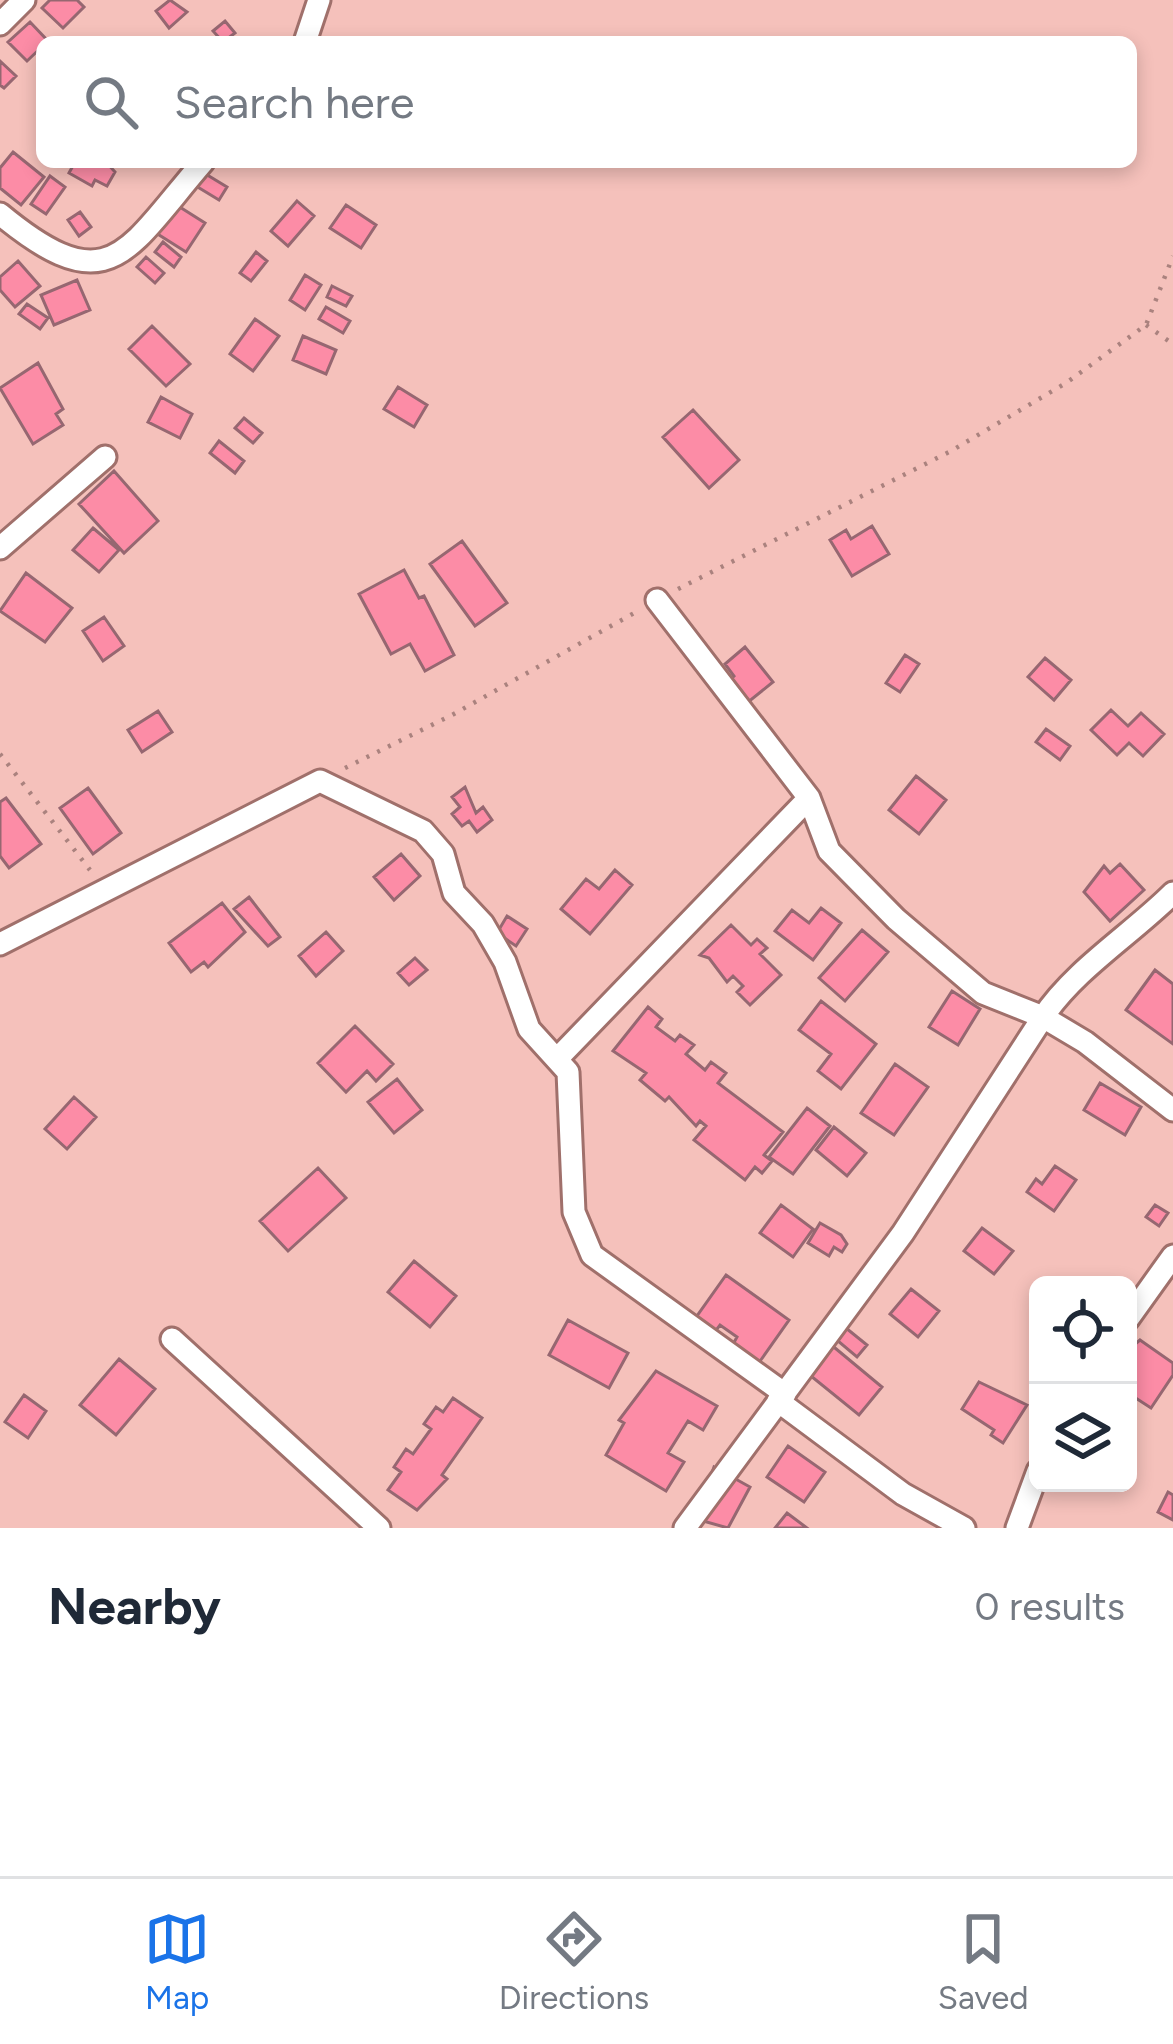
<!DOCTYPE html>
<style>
:root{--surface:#fff;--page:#f6f6f7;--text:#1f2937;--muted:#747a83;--line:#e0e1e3;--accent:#1a73e8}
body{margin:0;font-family:Figtree,sans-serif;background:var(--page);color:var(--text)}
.controls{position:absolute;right:36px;bottom:36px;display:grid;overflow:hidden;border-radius:18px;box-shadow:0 6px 18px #0003}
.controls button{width:108px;height:108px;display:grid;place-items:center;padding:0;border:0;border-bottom:3px solid var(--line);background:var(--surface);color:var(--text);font:60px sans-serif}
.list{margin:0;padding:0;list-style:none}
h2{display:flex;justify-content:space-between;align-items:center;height:156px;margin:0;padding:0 48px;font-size:51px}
h2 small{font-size:39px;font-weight:400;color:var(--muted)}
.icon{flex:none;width:66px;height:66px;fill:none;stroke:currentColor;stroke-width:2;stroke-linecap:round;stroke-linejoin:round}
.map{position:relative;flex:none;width:1173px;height:1528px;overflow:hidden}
.search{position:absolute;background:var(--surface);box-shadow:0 6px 18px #0003;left:36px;right:36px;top:36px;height:132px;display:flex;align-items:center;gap:30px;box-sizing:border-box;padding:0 42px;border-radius:18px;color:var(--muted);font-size:45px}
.sheet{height:348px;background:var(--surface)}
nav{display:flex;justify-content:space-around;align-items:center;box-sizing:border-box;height:168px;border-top:3px solid var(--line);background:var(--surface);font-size:33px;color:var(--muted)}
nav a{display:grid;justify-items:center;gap:6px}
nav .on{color:var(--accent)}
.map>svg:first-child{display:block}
.building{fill:#fc8ca6;stroke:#966771;stroke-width:3}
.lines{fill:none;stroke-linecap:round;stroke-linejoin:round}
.street-casing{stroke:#a0706b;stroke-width:27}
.path{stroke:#aa827e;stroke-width:4.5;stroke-dasharray:3 9;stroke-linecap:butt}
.street{stroke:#fff;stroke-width:21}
</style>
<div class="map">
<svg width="1173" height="1528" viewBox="0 0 1173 1528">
<rect width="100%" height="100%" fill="#f5c1bb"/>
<path class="building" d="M50,0H77L84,7L63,28L42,8Z
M170,0L187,12L169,28L156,11Z
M225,21L235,33L223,42L213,31Z
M30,22L48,41L27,61L8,42Z
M0,61L16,76L4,88L0,85Z
M13,152L44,177L21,205L0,188V168Z
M75,162H106L115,172L107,186L95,180L92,186L69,173Z
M204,173L227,187L219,200L196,186Z
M50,176L65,187L46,214L31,204Z
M297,201L314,216L288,246L271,231Z
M175,204L205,223L186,252L156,233Z
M346,205L376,225L361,248L330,228Z
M80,212L91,227L79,236L68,220Z
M163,242L181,257L174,267L155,252Z
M256,252L267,261L251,281L240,273Z
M146,257L164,273L155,283L137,267Z
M18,261L40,286L15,307L0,290V277Z
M305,275L321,285L305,310L290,300Z
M77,280L90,310L54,325L41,295Z
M332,286L352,296L346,306L327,297Z
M27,304L48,318L40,329L19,314Z
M326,307L350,321L343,333L319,319Z
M255,319L279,336L253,371L230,354Z
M152,326L190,364L166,386L129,349Z
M303,336L336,350L326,374L293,360Z
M38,363L63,409L56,414L63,425L33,444L0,388Z
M398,387L427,405L414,427L384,409Z
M161,397L192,414L180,438L148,422Z
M693,410L739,460L709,488L663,437Z
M244,418L262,433L253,443L235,428Z
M219,441L244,461L235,473L210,453Z
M114,471L158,521L124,553L79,504Z
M872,526L889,554L852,576L830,540L846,530L851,539Z
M93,528L119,550L99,572L73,550Z
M462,541L507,603L475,626L430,564Z
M404,570L419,598L424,596L454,655L425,671L410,644L391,654L359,594Z
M26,573L72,608L45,642L0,611Z
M104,617L124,646L103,661L83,631Z
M745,647L773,682L747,703L729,681L734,676L725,664Z
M905,655L919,664L900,692L886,683Z
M1045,658L1071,680L1054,700L1028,677Z
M1111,710L1128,726L1141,713L1164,734L1143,756L1129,743L1117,755L1091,730Z
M158,711L172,732L142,752L128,730Z
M1046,729L1070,746L1060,760L1036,742Z
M916,776L946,800L919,834L889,810Z
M465,787L476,813L483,807L492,820L477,832L469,821L462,826L452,814L460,807L452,797Z
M88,788L121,833L93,854L60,808Z
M6,798L41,844L9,868L0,856V802Z
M401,854L420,876L394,900L374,877Z
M1120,864L1144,890L1110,921L1084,892L1104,866L1110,873Z
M615,870L632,885L590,934L561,909L586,879L599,889Z
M249,897L280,937L268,946L234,909Z
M222,903L245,932L208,967L204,962L191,972L169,943Z
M821,908L841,923L813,960L775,931L792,910L809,923Z
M507,916L527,929L516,946L497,933Z
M731,925L751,945L757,939L767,948L760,954L781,975L750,1005L737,992L743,986L733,976L727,982L709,958L700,955Z
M862,930L888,952L845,1001L819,978Z
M326,932L343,951L316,976L299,956Z
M415,958L427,970L409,985L398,973Z
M1155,970L1173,984V1044L1126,1010Z
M952,991L980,1009L958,1045L929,1027Z
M821,1001L876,1044L841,1089L818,1071L831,1054L799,1030Z
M648,1007L662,1019L656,1027L675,1041L680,1035L694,1045L686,1054L705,1070L711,1062L726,1073L718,1083L783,1132L764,1155L772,1161L762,1173L755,1167L745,1180L694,1140L706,1126L700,1121L696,1126L669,1097L665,1101L640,1080L646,1073L613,1051Z
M355,1026L393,1064L376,1081L367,1071L346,1092L318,1063Z
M895,1064L928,1087L894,1135L861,1113Z
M397,1079L422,1110L394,1133L368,1102Z
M1100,1083L1141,1107L1125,1135L1084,1110Z
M74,1097L96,1117L67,1149L45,1129Z
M807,1108L830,1126L793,1174L769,1157Z
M834,1127L866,1153L847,1176L816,1150Z
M1055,1166L1076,1180L1054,1211L1027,1192L1036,1179L1042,1184Z
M318,1168L346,1198L288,1251L260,1221Z
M781,1205L813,1229L793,1257L760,1233Z
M1155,1205L1168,1213L1159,1226L1146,1217Z
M820,1223L841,1235L847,1244L842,1252L834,1247L829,1256L808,1243Z
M982,1228L1013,1251L994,1274L964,1251Z
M414,1261L456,1296L430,1327L388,1292Z
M726,1275L789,1320L758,1364L732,1346L737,1337L720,1325L711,1337L692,1323Z
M911,1289L939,1311L918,1337L890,1314Z
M568,1320L628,1353L609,1388L549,1355Z
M841,1324L867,1345L857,1357L832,1336Z
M1140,1340L1173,1363V1375L1151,1408L1128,1393L1132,1364L1128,1350Z
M829,1343L882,1387L859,1415L806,1372Z
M119,1359L155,1389L116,1435L80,1405Z
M656,1371L717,1406L703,1430L688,1421L668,1453L684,1462L666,1491L606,1455L624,1423L619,1420Z
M979,1382L1027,1405L1003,1443L991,1435L994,1430L962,1409Z
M24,1395L46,1411L28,1438L5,1422Z
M453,1398L482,1418L442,1475L447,1479L417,1510L388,1490L401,1472L394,1467L406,1449L413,1454L431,1429L424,1424L436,1407L443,1412Z
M788,1446L825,1472L804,1502L767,1477Z
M714,1467L750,1487L728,1528L696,1519Z
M1168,1492L1173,1495V1520L1158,1512Z
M787,1513L807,1528H775Z"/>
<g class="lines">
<g class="street-casing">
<path id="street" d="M0,24L24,0
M305,42L319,0
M0,214C110,305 126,251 203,162
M0,548L105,457
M657,600L809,798L829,851L896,919L983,993L1043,1017C1075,969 1132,934 1173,893
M0,944L320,781L423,831L443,854L454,893L483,924L505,962L529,1029L568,1072L574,1212L592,1255L785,1394
M557,1059L809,798
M1128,1319L1173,1256
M172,1339L379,1528
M778,1401L903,1494L964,1528
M685,1528L903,1233L1043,1017L1085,1042L1173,1110
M1017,1528L1038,1471"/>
</g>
<path class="path" d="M1146,325L1173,344
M678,589L951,451L1066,383L1146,325L1173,256
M0,754L90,870
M345,768L452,715L636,612"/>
<use href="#street" class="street"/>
</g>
</svg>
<div class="controls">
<button><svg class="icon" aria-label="locate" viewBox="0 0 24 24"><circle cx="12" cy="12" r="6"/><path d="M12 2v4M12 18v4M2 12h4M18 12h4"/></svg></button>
<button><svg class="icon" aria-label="layers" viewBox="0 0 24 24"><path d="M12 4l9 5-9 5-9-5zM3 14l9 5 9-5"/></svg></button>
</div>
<div class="search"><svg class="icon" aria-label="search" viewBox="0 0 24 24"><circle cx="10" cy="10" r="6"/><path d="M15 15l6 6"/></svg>Search here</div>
</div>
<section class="sheet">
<h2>Nearby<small>0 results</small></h2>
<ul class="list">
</ul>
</section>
<nav>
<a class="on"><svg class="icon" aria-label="map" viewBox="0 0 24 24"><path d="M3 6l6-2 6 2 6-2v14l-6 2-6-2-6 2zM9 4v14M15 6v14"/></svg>Map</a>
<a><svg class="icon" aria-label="directions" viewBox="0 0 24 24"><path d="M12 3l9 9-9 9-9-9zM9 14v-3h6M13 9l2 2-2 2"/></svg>Directions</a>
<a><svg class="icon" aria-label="saved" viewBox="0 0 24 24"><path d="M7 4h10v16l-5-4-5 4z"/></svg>Saved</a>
</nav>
